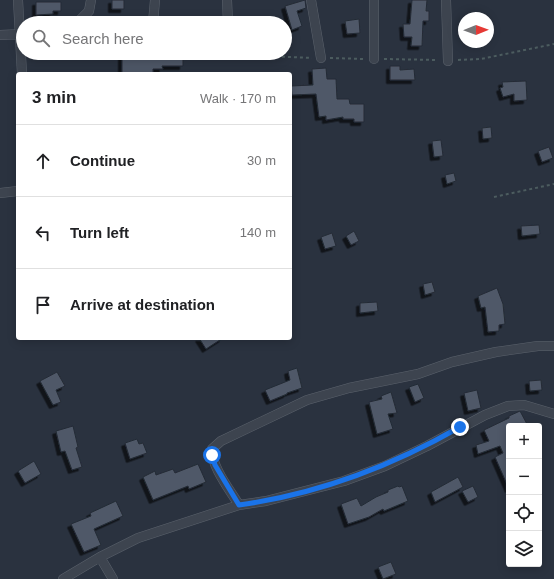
<!DOCTYPE html>
<meta charset="utf-8">
<style>
:root{--surface:#fff;--page:#f6f6f6;--text:#202124;--muted:#757577;--line:#e0e0e0}
body{margin:0;font-family:Helvetica,sans-serif;background:var(--page);color:var(--text)}
.controls{position:absolute;right:12px;bottom:12px;display:grid;overflow:hidden;border-radius:4px;box-shadow:0 2px 10px #0003}
.controls button{width:36px;height:36px;display:grid;place-items:center;padding:0;border:0;border-bottom:1px solid var(--line);background:var(--surface);color:var(--text);font:20px sans-serif}
.compass{position:absolute;left:458px;top:12px;width:36px;height:36px;border-radius:50%;background:var(--surface);box-shadow:0 2px 10px #0003;rotate:89deg}
.stop{position:absolute;width:12px;height:12px;margin:-9px;border:3px solid #1a73e8;border-radius:50%;background:#fff}
.stop.end{background:#1a73e8;border-color:#fff;box-shadow:0 1px 4px #0008}
.list{margin:0;padding:0;list-style:none}
h2{display:flex;justify-content:space-between;align-items:center;height:52px;margin:0;padding:0 16px;font-size:17px}
h2 small{font-size:13px;font-weight:400;color:var(--muted)}
.list li{display:grid;grid-template-columns:26px 1fr auto;gap:12px;align-items:center;box-sizing:border-box;height:72px;padding:0 16px;border-top:1px solid var(--line)}
.list b{display:block;font-size:15px;white-space:nowrap}
.list em{font-size:13px;font-style:normal;color:var(--muted)}
.icon{flex:none;width:22px;height:22px;fill:none;stroke:currentColor;stroke-width:2;stroke-linecap:round;stroke-linejoin:round}
.map{position:relative;flex:none;width:554px;height:579px;overflow:hidden}
.search{position:absolute;background:var(--surface);box-shadow:0 2px 10px #0003;left:16px;top:16px;width:276px;height:44px;display:flex;align-items:center;gap:10px;box-sizing:border-box;padding:0 14px;border-radius:22px;color:var(--muted);font-size:15px}
.panel{position:absolute;background:var(--surface);box-shadow:0 2px 10px #0003;left:16px;top:72px;width:276px;height:268px;border-radius:4px}
.map>svg:first-child{display:block}
.building{fill:#505967;stroke:#242b36;filter:url(#shadow)}
.lines{fill:none;stroke-linecap:round;stroke-linejoin:round}
.street-casing{stroke:#5b626c;stroke-width:10}
.path{stroke:#4c5c5f;stroke-width:2;stroke-dasharray:3 3;stroke-linecap:butt}
.street{stroke:#3d444f;stroke-width:9}
.route{stroke:#1a73e8;stroke-width:5}
</style>
<div class="map">
<svg width="554" height="579" viewBox="0 0 554 579">
<defs>
<filter id="shadow"><feDropShadow dx="-3.5" dy="3.5" stdDeviation="0" flood-color="#0009"/></filter>
</defs>
<rect width="100%" height="100%" fill="#2a323f"/>
<path class="building" d="M112,0H124V9H112Z
M305,0L306,8L297,11L302,26L292,30L285,6Z
M412,0H427L426,11H429V21H423L422,46H411L412,37H404L403,24H410Z
M36,2H61V11H53V14L36,15Z
M359,19L360,33L347,34L345,21Z
M122,53H153V56L183,55V66H162L163,69H153V74H122Z
M390,66H400V70L414,69L415,80H390Z
M326,68L327,79H336L337,99H349L350,104H364V122H354V119H343V117L326,120V116L319,117L316,94L292,95L291,86L313,85L312,69Z
M526,81L527,100L514,101V94L503,97L500,88L503,87L502,82Z
M491,127L492,138L483,139L482,128Z
M441,140L443,156L434,157L432,141Z
M549,147L553,158L542,162L538,151Z
M454,173L456,181L447,184L445,175Z
M539,225L540,234L522,236L521,226Z
M354,231L359,241L351,245L346,236Z
M332,233L336,246L325,249L321,237Z
M432,282L435,292L425,295L423,284Z
M497,288L503,304L505,324L499,325V331L488,332L485,307L481,308L478,296Z
M377,302L378,311L360,313V303Z
M199,338H223L206,349Z
M297,368L302,388L287,393V394L270,401L265,390L290,380L288,371Z
M57,372L65,386L56,390L61,402L53,405L40,381Z
M541,380L542,390L530,391L529,381Z
M418,384L424,398L415,402L409,387Z
M477,390L481,408L468,411L464,393Z
M391,392L397,413L388,414L393,429L377,434L369,402L382,399L381,396Z
M520,411L528,426H509V489L495,457L503,453L500,446L478,454L476,445L489,441L484,430L509,418V416Z
M73,426L78,447L76,448L82,467L72,470L65,451L61,452L56,431Z
M137,439L139,444L143,443L147,453L130,459L125,443Z
M34,461L41,474L25,483L18,471Z
M198,464L206,482L189,489L188,486L153,500L143,477L155,471L156,475L173,469L175,473Z
M458,477L463,487L435,502L431,492Z
M398,486L399,487L402,486L408,501L384,511L383,509L369,517L348,524L341,504L357,498L361,506L376,497L388,492V490Z
M473,486L478,497L468,502L462,491Z
M116,501L123,516L94,529L101,545L84,552L71,524L91,516L90,513Z
M391,562L396,574L383,579L378,567Z"/>
<g class="lines">
<g class="street-casing">
<path id="street" d="M18,0L22,74
M227,0L228,23
M311,0L321,58
M374,0V59
M446,0L448,61
M77,23L89,11L91,0
M153,23L155,0
M0,35L23,34
M230,53V54
M0,193L18,191
M239,505C230,490 211,466 212,449L221,441L307,400L349,388L418,374L452,362L496,352L538,346H554
M100,557L113,579
M63,579L100,557L138,538L239,505L266,501L344,481L385,466L427,446L485,415L508,406L524,405L554,414"/>
</g>
<path class="path" d="M240,55L312,58
M330,58L364,59
M384,59L438,60
M458,60L481,59L554,44
M494,197L554,184"/>
<use href="#street" class="street"/>
</g>
<g class="lines">
<path class="route" d="M212,455L215,465L239,505C319,494 390,467 460,427"/>
</g>
</svg>
<div class="controls">
<button>+</button>
<button>−</button>
<button><svg class="icon" aria-label="locate" viewBox="0 0 24 24"><circle cx="12" cy="12" r="6"/><path d="M12 2v4M12 18v4M2 12h4M18 12h4"/></svg></button>
<button><svg class="icon" aria-label="layers" viewBox="0 0 24 24"><path d="M12 4l9 5-9 5-9-5zM3 14l9 5 9-5"/></svg></button>
</div>
<svg class="compass" viewBox="-18 -18 36 36"><path d="M0-13l5 13h-10z" fill="#e53935"/><path d="M0 13l5-13h-10z" fill="#757577"/></svg>
<div class="stop" style="left:212px;top:455px"></div>
<div class="stop end" style="left:460px;top:427px"></div>
<div class="search"><svg class="icon" aria-label="search" viewBox="0 0 24 24"><circle cx="10" cy="10" r="6"/><path d="M15 15l6 6"/></svg>Search here</div>
<section class="panel">
<h2>3 min<small>Walk · 170 m</small></h2>
<ul class="list">
<li><svg class="icon" aria-label="ahead" viewBox="0 0 24 24"><path d="M12 20V5M6 11l6-6 6 6"/></svg><div><b>Continue</b></div><em>30 m</em></li>
<li><svg class="icon" aria-label="left" viewBox="0 0 24 24"><path d="M17 20v-9H6M10 6l-5 5 5 5"/></svg><div><b>Turn left</b></div><em>140 m</em></li>
<li><svg class="icon" aria-label="arrive" viewBox="0 0 24 24"><path d="M6 21V4h12l-3 4 3 4H6"/></svg><div><b>Arrive at destination</b></div></li>
</ul>
</section>
</div>
